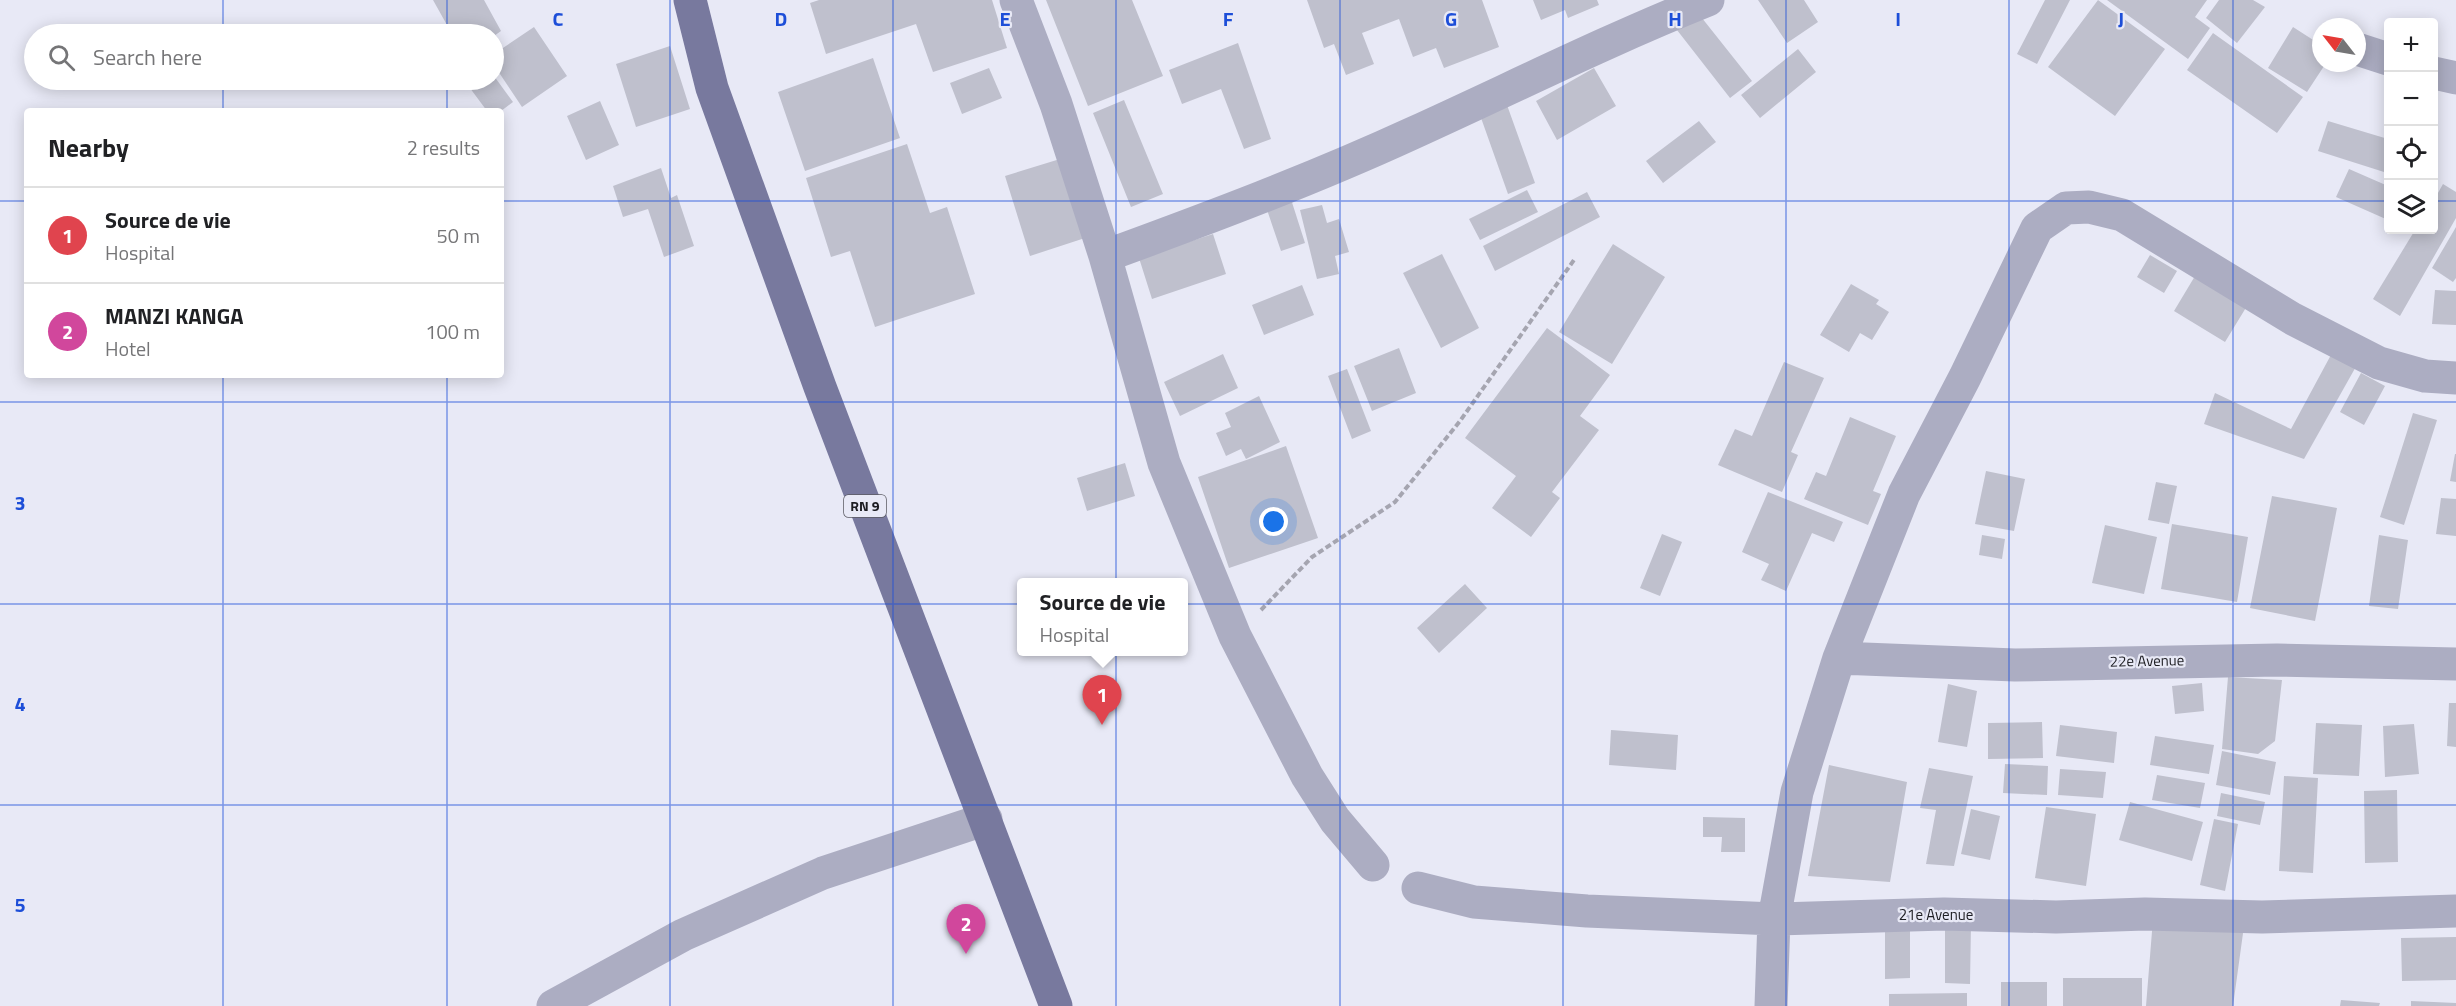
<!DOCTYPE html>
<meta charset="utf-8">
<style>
:root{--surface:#fff;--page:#f2f2f2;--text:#202124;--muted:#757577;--line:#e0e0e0;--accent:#0b8043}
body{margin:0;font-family:"Titillium Web",sans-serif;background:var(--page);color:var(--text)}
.controls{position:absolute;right:18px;top:18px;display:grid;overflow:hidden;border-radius:6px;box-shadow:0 3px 15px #0003}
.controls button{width:54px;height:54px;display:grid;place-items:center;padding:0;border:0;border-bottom:2px solid var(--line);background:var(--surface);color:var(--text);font:30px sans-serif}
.compass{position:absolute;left:2312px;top:18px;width:54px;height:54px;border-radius:50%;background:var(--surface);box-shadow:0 3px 15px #0003;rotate:301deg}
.you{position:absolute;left:1274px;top:522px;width:21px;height:21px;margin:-15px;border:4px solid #fff;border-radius:50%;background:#1a73e8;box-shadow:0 0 0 9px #1a73e833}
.badge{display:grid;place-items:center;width:39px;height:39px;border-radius:50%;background:var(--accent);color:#fff;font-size:20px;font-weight:700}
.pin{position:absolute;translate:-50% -50px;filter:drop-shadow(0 2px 3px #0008)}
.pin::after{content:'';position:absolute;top:32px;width:21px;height:18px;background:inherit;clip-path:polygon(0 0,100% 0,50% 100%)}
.popup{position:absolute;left:1017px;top:578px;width:171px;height:78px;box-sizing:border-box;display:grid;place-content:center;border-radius:6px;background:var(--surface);filter:drop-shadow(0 2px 4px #0005);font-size:20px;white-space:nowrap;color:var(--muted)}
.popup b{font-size:22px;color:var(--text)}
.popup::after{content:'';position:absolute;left:50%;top:100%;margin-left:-12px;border:12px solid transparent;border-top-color:var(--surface)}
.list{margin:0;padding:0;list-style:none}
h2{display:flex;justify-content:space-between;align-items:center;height:78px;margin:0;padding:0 24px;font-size:26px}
h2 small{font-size:20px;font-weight:400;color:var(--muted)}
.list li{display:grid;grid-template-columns:39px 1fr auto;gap:18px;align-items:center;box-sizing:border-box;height:96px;padding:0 24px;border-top:2px solid var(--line)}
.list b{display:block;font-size:22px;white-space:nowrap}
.list p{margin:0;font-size:20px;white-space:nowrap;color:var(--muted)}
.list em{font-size:20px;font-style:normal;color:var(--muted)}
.icon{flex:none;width:33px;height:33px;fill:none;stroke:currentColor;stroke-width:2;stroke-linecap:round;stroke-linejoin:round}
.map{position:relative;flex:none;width:2456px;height:1006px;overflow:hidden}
.search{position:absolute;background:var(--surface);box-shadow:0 3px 15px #0003;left:24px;top:24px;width:480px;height:66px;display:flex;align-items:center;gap:15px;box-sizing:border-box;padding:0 21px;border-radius:33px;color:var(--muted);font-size:22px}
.panel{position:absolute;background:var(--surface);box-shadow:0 3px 15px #0003;left:24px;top:108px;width:480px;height:270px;border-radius:6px}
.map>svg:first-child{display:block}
.building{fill:#bfc0cd}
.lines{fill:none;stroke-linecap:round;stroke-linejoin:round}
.path{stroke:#a5a5b0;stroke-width:4;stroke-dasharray:6 3;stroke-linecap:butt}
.street{stroke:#acadc2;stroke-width:33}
.primary{stroke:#78799e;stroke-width:33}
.grid{fill:none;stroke:#1d4ed8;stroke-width:1.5;stroke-opacity:0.55}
.labels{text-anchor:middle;stroke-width:4.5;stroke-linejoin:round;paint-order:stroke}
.shield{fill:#e8e9f6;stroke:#5a5a62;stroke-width:1.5}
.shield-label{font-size:14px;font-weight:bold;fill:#1d1d22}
.street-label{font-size:15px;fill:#1d1d22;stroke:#e8e9f6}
.grid-label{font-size:20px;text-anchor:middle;font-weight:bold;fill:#1d4ed8;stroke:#e8e9f6;stroke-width:4.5;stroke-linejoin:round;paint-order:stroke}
</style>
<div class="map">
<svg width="2456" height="1006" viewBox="0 0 2456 1006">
<rect width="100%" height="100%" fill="#e8e9f6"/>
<path class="building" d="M433,0H484L501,31L494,36L452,34Z
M819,0H992L1007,48L933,72L916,24L826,54L810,3Z
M1046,0H1132L1163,76L1088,106Z
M1307,0H1482L1499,47L1444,68L1436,48L1413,57L1399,19L1362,33L1374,64L1346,75L1334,44L1324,48Z
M1533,0H1597L1599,5L1568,18L1565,10L1541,20Z
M1758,0H1804L1818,22L1787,43Z
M2045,0H2070L2037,64L2017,54Z
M2098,0L2165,49L2115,116L2048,67Z
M2107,0H2207L2195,17L2210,28L2188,59Z
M2219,0H2253L2265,7L2237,43L2206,18Z
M1698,13L1752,81L1730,98L1677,30Z
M534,27L567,76L522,107L494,65V54Z
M2293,27L2321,45V63H2326L2307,92L2268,68Z
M2213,33L2303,97L2277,133L2187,70Z
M1238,43L1271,139L1244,149L1221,89L1182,104L1169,70Z
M670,46L690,109L636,127L616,64Z
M1798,49L1816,72L1760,118L1741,95Z
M873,58L900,138L805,171L778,92Z
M989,68L1002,98L962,114L950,83Z
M1594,68L1616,106L1557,140L1536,101Z
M494,76L513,102L501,111H487L464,80H494Z
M1124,100L1163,194L1131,207L1093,113Z
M600,101L619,145L586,160L567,116Z
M1507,105L1535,183L1508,194L1480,115Z
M1699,121L1716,142L1663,183L1646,161Z
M2328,121L2388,139V159L2384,172L2318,151Z
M907,144L930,213L947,207L975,294L875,327L850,251L831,257L806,178Z
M1060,159L1085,238L1030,256L1005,176Z
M661,168L671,198L677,195L694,246L664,257L648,209L623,217L613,186Z
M2349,169L2388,186V220L2336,197Z
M2443,184L2456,192V218L2400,316L2373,299L2415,230H2434V200Z
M1527,190L1538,212L1480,240L1469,219Z
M1587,192L1600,217L1495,271L1483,246Z
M1289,193L1305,243L1281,251L1264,201Z
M1322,205L1327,223L1339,219L1349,252L1335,256L1339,274L1317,279L1300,210Z
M2456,227V278L2453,282L2432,268Z
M1213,234L1226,274L1152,299L1139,258Z
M1613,244L1665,277L1612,364L1559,332Z
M1442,254L1479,328L1441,348L1403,273Z
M2150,255L2177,271L2164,293L2137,277Z
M2195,276L2247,306L2225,342L2174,311Z
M1851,284L1879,300L1876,304L1889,312L1872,340L1860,333L1849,352L1820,335Z
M1302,285L1314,315L1264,335L1252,305Z
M2435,290L2456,291V325L2432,324Z
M1547,328L1610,375L1580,416L1599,430L1552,492L1560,498L1531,537L1492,508L1516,476L1465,438Z
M1399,348L1416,393L1372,411L1354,366Z
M2332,353L2358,363L2304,459L2204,424L2215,393L2291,429Z
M1223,354L1238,388L1180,416L1164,382Z
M1784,362L1824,378L1791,452L1798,455L1782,492L1718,465L1735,429L1752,436Z
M1347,369L1371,431L1352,439L1328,376Z
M2361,373L2385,386L2364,425L2340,412Z
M1259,396L1280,442L1246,459L1241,449L1226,456L1216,433L1231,427L1225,413Z
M2413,413L2437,420L2404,525L2380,517Z
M1850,417L1896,436L1873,491L1881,494L1868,525L1804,499L1816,472L1826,476Z
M1286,446L1318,538L1229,568L1198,477Z
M2455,454H2456V482L2450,481Z
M1125,463L1135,496L1087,511L1077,478Z
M1986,471L2025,479L2014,531L1975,524Z
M2156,482L2177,486L2169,524L2148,520Z
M1768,492L1843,522L1834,542L1812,533L1786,591L1761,580L1769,564L1742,552Z
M2272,496L2337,508L2315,621L2250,608Z
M2441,498L2456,499V536L2436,534Z
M2172,524L2248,537L2237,602L2161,589Z
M2105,525L2157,537L2144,594L2092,583Z
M1662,534L1682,542L1660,596L1640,588Z
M1982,535L2005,539L2002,559L1979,555Z
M2379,535L2408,540L2398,609L2369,606Z
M1465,584L1487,608L1439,653L1417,628Z
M2228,677L2282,680L2275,741L2258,754L2222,749Z
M2202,683L2204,711L2175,714L2172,686Z
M1948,684L1977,691L1967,747L1938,742Z
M2449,703H2456V747L2447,746Z
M2042,722L2043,758L1988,759V723Z
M2316,723L2362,725L2359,776L2313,774Z
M2414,724L2419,774L2385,777L2383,726Z
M2060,725L2117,732L2114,763L2056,756Z
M1611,730L1678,735L1676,770L1609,765Z
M2155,736L2214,745L2209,774L2150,765Z
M2222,751L2276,762L2270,795L2216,785Z
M2005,764L2048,766L2047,795L2003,793Z
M1829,765L1907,782L1890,882L1808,876Z
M1929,768L1973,776L1954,866L1926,864L1936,810L1920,808Z
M2060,769L2106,772L2103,798L2058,795Z
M2157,775L2205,783L2200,808L2152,800Z
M2284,776L2318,778L2313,873L2279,871Z
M2397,790L2398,862L2365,863L2364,791Z
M2221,793L2265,802L2260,825L2217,816Z
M2130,802L2203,822L2192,861L2119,840Z
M2046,807L2096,814L2086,886L2035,878Z
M1971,809L2000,816L1990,860L1961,854Z
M1703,817L1745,818V852H1721L1722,837H1703Z
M2214,819L2238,824L2225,891L2200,885Z
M2153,919L2244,926L2233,1006H2146Z
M1945,923H1971L1970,984L1945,983Z
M1885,926H1910V978L1885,979Z
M2456,937V980L2402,981L2401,938Z
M2063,978H2142V1006H2063Z
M2001,982H2047V1006H2001Z
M1967,993V1006H1889V994Z
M2341,1000L2380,1003L2379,1006H2340Z
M2411,1001L2456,1003V1006H2411Z"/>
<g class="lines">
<path class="path" d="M1261,610L1312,557L1395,502L1460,421L1574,260"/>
<path class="street" d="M1016,0L1056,104L1105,256L1164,463L1235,636L1307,776L1335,820L1373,865
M2357,49L2388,59
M2434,73L2456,78
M1105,256C1209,218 1313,179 1413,133C1512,88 1608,40 1708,0
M1839,658L2015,665L2277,660L2456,664
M1418,888L1474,902L1587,911L1774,919L1944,914L2056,917L2145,914L2262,917L2456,911
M553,1006L683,935L823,873L986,819
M1771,1006L1774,919L1797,792L1839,658L1904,494L1965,377L2037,228L2066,208L2089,207L2122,215L2293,319L2379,363L2425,376L2456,378"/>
<path class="primary" d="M690,0L712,88L820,387L1056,1006"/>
</g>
<path class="grid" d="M223,0V34M447,0V34M670,0V1006M893,0V1006M1116,0V1006M1340,0V1006M1563,0V1006M1786,0V1006M2009,0V1006M2233,0V1006M223,80V111M447,80V111M0,201H27M501,201H2388M2434,201H2456M223,375V1006M447,375V1006M0,402H2456M0,604H2456M0,805H2456"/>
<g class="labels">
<rect class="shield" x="844" y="495" width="42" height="22" rx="4.5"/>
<g class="shield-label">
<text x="865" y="511">RN 9</text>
</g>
<g class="street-label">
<text transform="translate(2147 661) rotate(-1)" y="5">22e Avenue</text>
<text x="1936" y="920">21e Avenue</text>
</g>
</g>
<g class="grid-label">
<text x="558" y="26">C</text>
<text x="781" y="26">D</text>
<text x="1005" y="26">E</text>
<text x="1228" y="26">F</text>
<text x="1451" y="26">G</text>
<text x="1675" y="26">H</text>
<text x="1898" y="26">I</text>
<text x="2121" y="26">J</text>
<text x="20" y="510">3</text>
<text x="20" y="711">4</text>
<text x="20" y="912">5</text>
</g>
</svg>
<div class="controls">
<button>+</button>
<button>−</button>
<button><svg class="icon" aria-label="locate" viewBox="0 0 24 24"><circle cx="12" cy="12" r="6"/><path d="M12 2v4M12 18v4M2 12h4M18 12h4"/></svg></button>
<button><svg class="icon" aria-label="layers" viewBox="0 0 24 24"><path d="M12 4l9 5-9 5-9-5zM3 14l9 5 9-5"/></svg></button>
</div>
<svg class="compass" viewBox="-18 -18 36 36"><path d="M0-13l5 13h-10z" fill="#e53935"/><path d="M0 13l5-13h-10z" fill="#757577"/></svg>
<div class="you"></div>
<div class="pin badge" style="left:1102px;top:725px;background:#e0444e">1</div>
<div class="popup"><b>Source de vie</b>Hospital</div>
<div class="pin badge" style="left:966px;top:954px;background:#d1479c">2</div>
<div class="search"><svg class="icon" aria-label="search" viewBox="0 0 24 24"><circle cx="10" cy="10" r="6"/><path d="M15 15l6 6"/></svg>Search here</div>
<section class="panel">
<h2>Nearby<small>2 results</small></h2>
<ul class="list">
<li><span class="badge" style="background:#e0444e">1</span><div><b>Source de vie</b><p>Hospital</p></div><em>50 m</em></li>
<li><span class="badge" style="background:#d1479c">2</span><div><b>MANZI KANGA</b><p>Hotel</p></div><em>100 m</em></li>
</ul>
</section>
</div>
